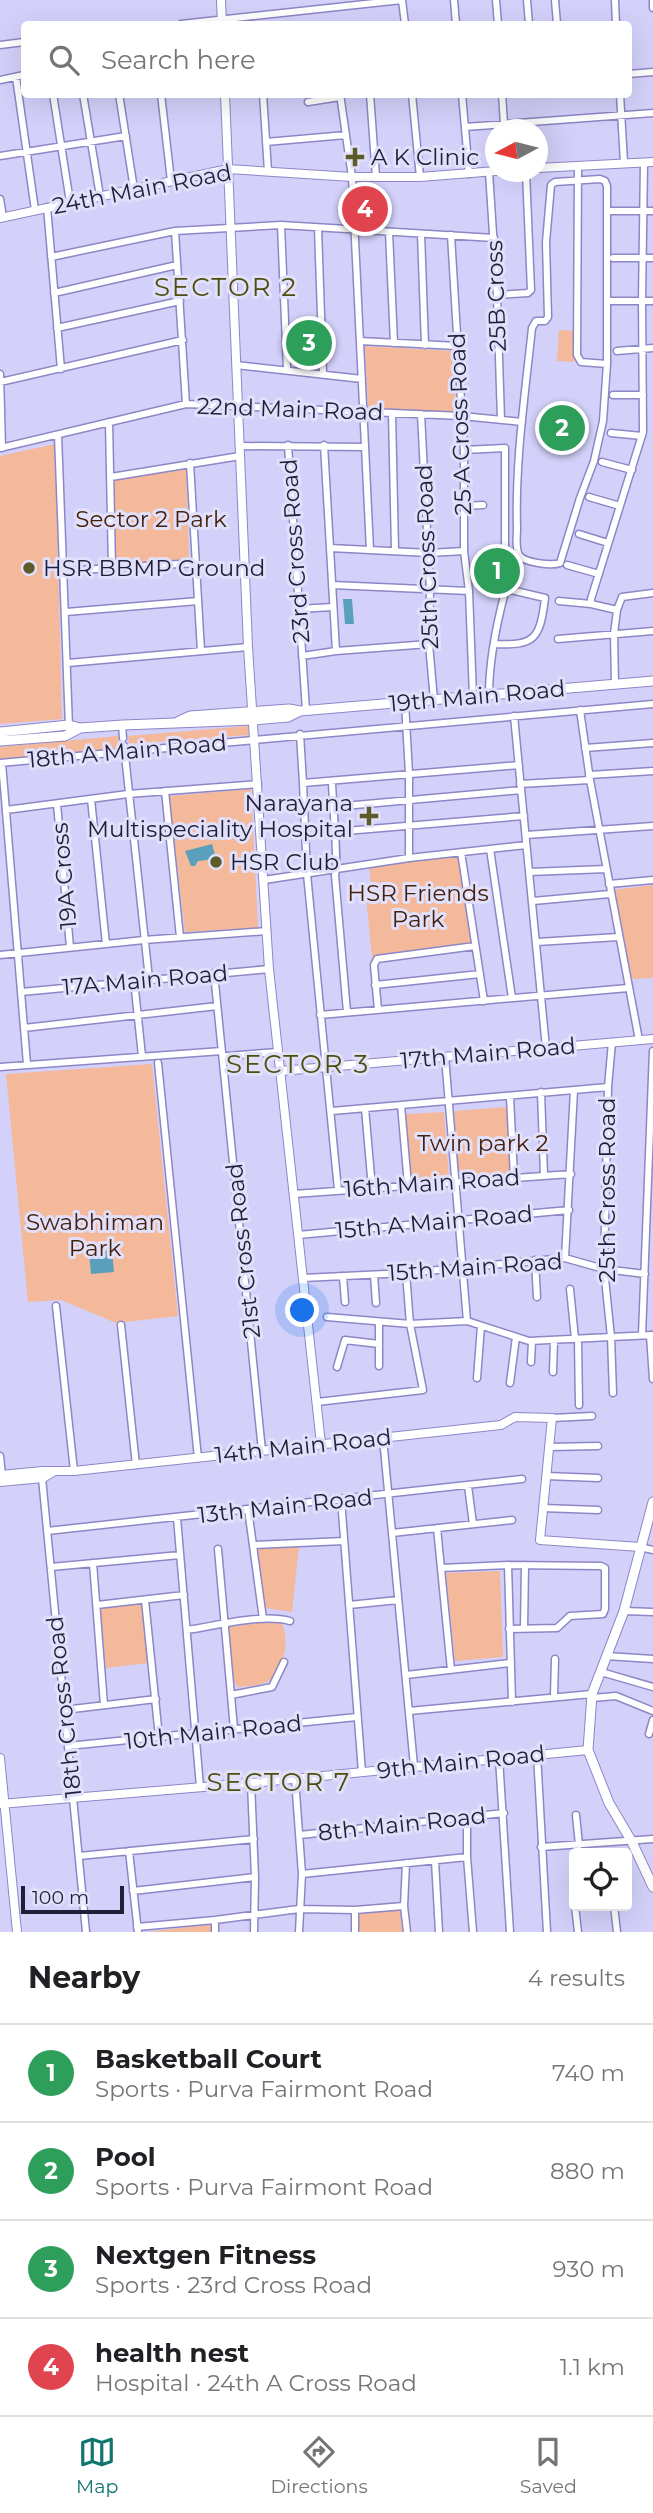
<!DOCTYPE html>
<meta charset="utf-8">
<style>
:root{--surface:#fff;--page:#f6f6f6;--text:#202124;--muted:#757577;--line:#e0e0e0;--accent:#0f766e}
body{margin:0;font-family:Montserrat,sans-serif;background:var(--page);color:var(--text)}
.controls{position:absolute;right:21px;bottom:21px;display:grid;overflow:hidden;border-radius:7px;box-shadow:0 7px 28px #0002}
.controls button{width:63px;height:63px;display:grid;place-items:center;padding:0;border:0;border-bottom:2px solid var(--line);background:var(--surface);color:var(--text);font:35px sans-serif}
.compass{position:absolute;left:485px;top:119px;width:63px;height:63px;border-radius:50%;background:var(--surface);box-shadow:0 7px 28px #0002;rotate:263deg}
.scale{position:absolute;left:21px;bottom:18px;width:103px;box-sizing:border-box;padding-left:7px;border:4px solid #211e37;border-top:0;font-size:19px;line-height:24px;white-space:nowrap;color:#211e37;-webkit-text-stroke:5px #e1e0fb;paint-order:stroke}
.you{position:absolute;left:303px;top:1311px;width:24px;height:24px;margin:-18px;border:5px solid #fff;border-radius:50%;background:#1a73e8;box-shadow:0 0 0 10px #1a73e833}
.badge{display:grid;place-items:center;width:46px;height:46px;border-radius:50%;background:var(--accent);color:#fff;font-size:23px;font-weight:700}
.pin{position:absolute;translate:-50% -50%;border:4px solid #fff;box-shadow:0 2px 7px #0006}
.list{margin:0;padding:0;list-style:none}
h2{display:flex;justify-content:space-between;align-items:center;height:91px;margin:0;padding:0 28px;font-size:30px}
h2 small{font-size:23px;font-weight:400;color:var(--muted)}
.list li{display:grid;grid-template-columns:46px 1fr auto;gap:21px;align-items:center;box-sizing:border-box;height:98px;padding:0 28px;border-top:2px solid var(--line)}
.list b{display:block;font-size:26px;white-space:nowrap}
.list p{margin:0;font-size:23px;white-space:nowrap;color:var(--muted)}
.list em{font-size:23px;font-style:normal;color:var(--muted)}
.icon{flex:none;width:38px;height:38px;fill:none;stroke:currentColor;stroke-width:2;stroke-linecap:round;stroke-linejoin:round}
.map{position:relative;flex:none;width:653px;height:1932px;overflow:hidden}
.search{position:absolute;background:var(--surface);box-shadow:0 7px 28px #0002;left:21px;right:21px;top:21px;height:77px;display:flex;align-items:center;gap:18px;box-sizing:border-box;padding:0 24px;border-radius:7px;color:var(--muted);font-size:26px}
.sheet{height:483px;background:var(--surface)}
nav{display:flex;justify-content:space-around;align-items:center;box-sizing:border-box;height:98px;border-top:2px solid var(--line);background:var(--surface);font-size:19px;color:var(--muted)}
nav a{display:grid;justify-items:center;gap:4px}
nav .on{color:var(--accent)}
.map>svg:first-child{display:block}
.green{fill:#f4b89a}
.water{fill:#5a9fbc}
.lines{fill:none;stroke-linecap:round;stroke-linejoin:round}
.minor-casing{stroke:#8c87c6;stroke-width:9}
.tertiary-casing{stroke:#8c87c6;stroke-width:10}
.secondary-casing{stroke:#8c87c6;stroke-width:11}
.minor{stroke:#fff;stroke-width:6}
.tertiary{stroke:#fff;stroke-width:8}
.secondary{stroke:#fff;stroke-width:9}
.poi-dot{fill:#5d5c28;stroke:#e1e0fb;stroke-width:2.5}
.labels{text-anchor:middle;stroke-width:6;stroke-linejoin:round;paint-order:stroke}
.poi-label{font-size:23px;fill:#211e37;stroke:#e1e0fb;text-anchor:start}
.street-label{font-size:23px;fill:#211e37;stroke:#e1e0fb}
.park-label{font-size:23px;fill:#46200a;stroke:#e1e0fb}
.quarter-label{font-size:26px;letter-spacing:2px;fill:#4f4d0e;stroke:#e1e0fb}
</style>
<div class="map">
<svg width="653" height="1932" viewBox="0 0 653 1932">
<rect width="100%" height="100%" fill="#d3d1fa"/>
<path class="green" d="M559,330L577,331L574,362L557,361Z
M365,346L454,351L456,414L368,408Z
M55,444L62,719L0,724V456Z
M186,467L189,560L116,564L114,478Z
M473,564L522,567L521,581L472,575Z
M248,726L249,735L129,744L128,736Z
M118,736L119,748L0,759V747Z
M251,789L258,928L185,932L169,796Z
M459,855L473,949L372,957L365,886L371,882L369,867Z
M653,885V978L632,979L613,890Z
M152,1064L178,1316L116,1323L61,1300L28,1302L6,1074Z
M507,1107L512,1175L459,1179L454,1111Z
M444,1112L449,1179L410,1181L405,1114Z
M299,1546L292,1612L266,1608L256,1548Z
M500,1571L503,1657L455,1661L446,1573Z
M142,1604L148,1663L106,1668L100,1608Z
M280,1620C290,1635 286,1667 271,1679C264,1685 247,1687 238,1687L233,1680L229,1627Z
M400,1909L402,1932H359V1913Z
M212,1924V1932H147Z"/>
<path class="water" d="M554,417L571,418L570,440L553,439Z
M343,599H352L354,624H345Z
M212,844L216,859L198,861L195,866H191L185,851Z
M112,1250L114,1272L91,1274L89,1252Z"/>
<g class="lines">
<g class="minor-casing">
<path id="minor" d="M402,0L405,24
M454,0L456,24
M496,0L498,24
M527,0L529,24
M555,0L557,24
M615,0L616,24
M653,0V8
M181,24L402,0
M0,45L24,42
M628,74L653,72
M16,77L35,210
M0,80L24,75
M53,94L70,202
M83,94L100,196
M119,94L134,189
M161,94L171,181
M263,94L268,171
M340,94L352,177L370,550
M370,94L376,177
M412,94L420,177
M462,94L469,174
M502,94L504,124
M620,94L624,163
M308,102L340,97
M465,127L653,113
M266,142L346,135
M0,156L126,136
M578,166L577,355L581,362L607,364
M489,172L497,295L501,420
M600,179L605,181L607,186V364L603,421L594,461L580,498L560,563C552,566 524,563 519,555C515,548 517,536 517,528C515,461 525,395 532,328L536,321H545L548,317L546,242L551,185L555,182Z
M0,199L3,217
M47,207L61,369
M610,211H653
M281,225L287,369
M318,228L323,373
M175,231L186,404
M389,232L394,343
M421,234L425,345
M451,235L464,450V551L469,591L473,696
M51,257L175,231L281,225L494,238
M613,258H653
M54,293L177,265
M497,295L528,293L531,290L526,172
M610,301H653
M57,328L180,301
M360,341L457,346
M617,351L653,348
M236,365L362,379
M0,374L2,448
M0,382L183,340
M613,395H643
M392,413L395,550
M421,414L430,590L429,644L434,700
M109,422L112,568
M611,433L642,436
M58,435L69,727
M288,445L306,710
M324,445L336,651
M240,446L365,447
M0,448L186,404L462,416L522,422
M464,450L505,448V561
M602,462L632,470
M190,463L201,651
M111,477L240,456
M589,497L620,506
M464,506L483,505
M579,534L608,543
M330,548L429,553L464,551
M567,565L599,574
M63,571L196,563
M332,585L469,591
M559,601L591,604
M298,609L333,607
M617,610L622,597L653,593
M66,612L198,601
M558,639L653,631
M302,656L336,651L429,644
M68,663L248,647
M615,684L614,634L617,610L591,604V599L643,432L642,300L644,163
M489,695C489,660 496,626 505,592L511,590L545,598C540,639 535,646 494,644
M405,702L409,774V858
M580,710L590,780L639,1040
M514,716L546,1048
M122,725L123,738
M300,734L303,783L519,765
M124,746L149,979
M585,748L653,743
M0,763L653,704
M2,763L27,1064
M589,775L653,771
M332,781C332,797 339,866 335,875L347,1012
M303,783L307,874L338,1190
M520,784L590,780
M165,791L180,937
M91,799L106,944
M57,804L70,947
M333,807L521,790
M6,810L128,794L258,784
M334,832L524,816
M526,835L653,826
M490,849L512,998
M461,852L484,1001
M529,872L606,869
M264,880L409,858L526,845
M609,884L653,880
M533,901L610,894
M537,942L618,937
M0,955L144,940L267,931
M214,973L262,1451
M134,980L142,1056
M375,985L480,974
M21,992L269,969
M378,1010L374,965L377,959L475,946
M320,1015L628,988
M24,1028L217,1006
M612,1042L608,1087L604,1269L611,1337L613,1393
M227,1056L278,1052
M445,1057L467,1321
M158,1063L198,1458
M0,1067L222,1051
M574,1090L608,1087
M541,1092L544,1175
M510,1097L514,1177
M401,1105L408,1185
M365,1108L372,1188
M332,1111L574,1090L565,1258
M294,1194L571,1174
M298,1235L569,1210
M535,1260L537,1297
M374,1275L376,1303
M343,1276L345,1302
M303,1278L406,1273L565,1258L604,1269L645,1274
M570,1289L575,1339
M56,1306L74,1471
M327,1317L410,1324L467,1321L529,1341L653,1335
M379,1322V1366
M121,1325L136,1465
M642,1335L653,1051
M650,1335L653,1379
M578,1339L579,1405
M531,1362L532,1341
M337,1367L345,1340L379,1344
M553,1372L554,1340
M477,1378L481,1326
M510,1383L516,1337
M317,1402L423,1390L410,1324L406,1273
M552,1418L592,1416
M383,1438L414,1766
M549,1447L598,1446
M0,1456L2,1475
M546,1476L598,1478
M42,1478L86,1932
M468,1486L473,1524
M341,1499L362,1772
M543,1508L598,1510
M248,1509L263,1619
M177,1518L200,1787
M437,1528L451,1670
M47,1531L522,1479
M392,1533L512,1520
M253,1545L344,1541
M640,1547L653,1550
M218,1549L234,1729
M93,1563L104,1705
M508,1565L512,1702
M51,1567L180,1555
M441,1568L508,1565L601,1566L605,1568V1609L603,1614L570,1616L557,1628L509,1629
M145,1600L159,1737
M97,1605L184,1595
M349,1605L398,1600
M624,1611L653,1612
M524,1628L525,1565
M187,1630C216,1626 262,1613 290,1621
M606,1656L653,1659
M601,1672L653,1687
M406,1675L510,1663
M231,1695L272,1687L284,1662
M554,1697L555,1659
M592,1698L616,1696L653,1711
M64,1710L156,1699
M409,1711L592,1694
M649,1734L653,1720
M68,1746L357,1717
M537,1754L547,1932
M499,1758L510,1932
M295,1779L302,1874L299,1932
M251,1783L255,1877L254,1932
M576,1815L579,1845
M467,1817V1857L473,1932
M300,1835L504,1813
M541,1847L653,1839
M129,1851L138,1932
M79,1856L254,1839
M435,1861L439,1932
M406,1863L404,1906L407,1932
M302,1874L467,1857
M133,1891L255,1877
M575,1906L578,1932
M614,1906L617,1932
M215,1920V1932
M137,1927L215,1920L299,1909L355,1910L404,1906
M355,1932V1910"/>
</g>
<g class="tertiary-casing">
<path id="tertiary" d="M221,0L222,24
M225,94L248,647L269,969L321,1444
M538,168L653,162
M0,218L228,169L352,177H420L496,171
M281,1071L653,1039
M0,1475L43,1471H74L501,1425L515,1417L552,1418L540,1540L640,1547
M0,1482L43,1478L53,1472
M0,1758L17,1932
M0,1804L251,1783L588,1750"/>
</g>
<g class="secondary-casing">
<path id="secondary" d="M179,721L190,716L289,709L300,711L653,681
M0,732L69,725L80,728
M0,741L65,736L80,728L123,725L253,720L288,717L300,711
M653,1502L624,1611L592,1694L588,1750L609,1803L632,1842L653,1887"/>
</g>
<use href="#minor" class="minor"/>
<use href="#tertiary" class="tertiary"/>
<use href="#secondary" class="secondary"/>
</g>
<g class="poi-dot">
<path d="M351.5 146.5h7v7h7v7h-7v7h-7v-7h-7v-7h7z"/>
<circle cx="29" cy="568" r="7"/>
<path d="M365.5 805.5h7v7h7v7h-7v7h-7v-7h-7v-7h7z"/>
<circle cx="216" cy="862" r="7"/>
</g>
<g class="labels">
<g class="poi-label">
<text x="371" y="165">A K Clinic</text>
<text x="43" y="576">HSR BBMP Ground</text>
<text x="353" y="811" text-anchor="end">Narayana<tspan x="353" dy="26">Multispeciality Hospital</tspan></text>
<text x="230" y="870">HSR Club</text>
</g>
<g class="street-label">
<text transform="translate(142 189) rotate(-11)" y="8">24th Main Road</text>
<text transform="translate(496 296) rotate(-92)" y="8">25B Cross</text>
<text transform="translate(290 409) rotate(2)" y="8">22nd Main Road</text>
<text transform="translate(460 424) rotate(-92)" y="8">25 A Cross Road</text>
<text transform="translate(295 551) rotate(-94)" y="8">23rd Cross Road</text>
<text transform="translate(427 557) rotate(-92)" y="8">25th Cross Road</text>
<text transform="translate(477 696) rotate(-5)" y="8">19th Main Road</text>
<text transform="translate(127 751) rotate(-5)" y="8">18th A Main Road</text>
<text transform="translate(64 876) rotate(-95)" y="8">19A Cross</text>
<text transform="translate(145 980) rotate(-5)" y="8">17A Main Road</text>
<text transform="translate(488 1053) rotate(-5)" y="8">17th Main Road</text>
<text transform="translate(432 1183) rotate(-4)" y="8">16th Main Road</text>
<text transform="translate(607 1190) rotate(-90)" y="8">25th Cross Road</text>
<text transform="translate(434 1222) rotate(-5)" y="8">15th A Main Road</text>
<text transform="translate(243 1251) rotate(-96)" y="8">21st Cross Road</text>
<text transform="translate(475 1267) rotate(-4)" y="8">15th Main Road</text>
<text transform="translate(303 1446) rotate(-6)" y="8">14th Main Road</text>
<text transform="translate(285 1506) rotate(-6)" y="8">13th Main Road</text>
<text transform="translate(64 1707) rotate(-96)" y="8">18th Cross Road</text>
<text transform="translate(213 1732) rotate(-6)" y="8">10th Main Road</text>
<text transform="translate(461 1762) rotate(-6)" y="8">9th Main Road</text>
<text transform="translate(402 1824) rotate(-6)" y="8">8th Main Road</text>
</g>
<g class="park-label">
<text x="151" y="527">Sector 2 Park</text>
<text x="418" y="901">HSR Friends<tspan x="418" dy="26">Park</tspan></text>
<text x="483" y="1151">Twin park 2</text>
<text x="95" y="1230">Swabhiman<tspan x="95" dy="26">Park</tspan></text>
</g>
<g class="quarter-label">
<text x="226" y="296">SECTOR 2</text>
<text x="298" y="1073">SECTOR 3</text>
<text x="279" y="1791">SECTOR 7</text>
</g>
</g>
</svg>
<div class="controls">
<button><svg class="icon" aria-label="locate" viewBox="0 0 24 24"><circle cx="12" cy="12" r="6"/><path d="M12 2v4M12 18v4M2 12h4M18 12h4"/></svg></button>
</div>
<svg class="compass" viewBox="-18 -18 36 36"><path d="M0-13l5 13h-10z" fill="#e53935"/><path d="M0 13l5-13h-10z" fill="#757577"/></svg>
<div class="scale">100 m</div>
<div class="you"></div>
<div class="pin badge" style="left:497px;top:571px;background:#2e9e5b">1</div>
<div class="pin badge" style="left:562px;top:428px;background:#2e9e5b">2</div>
<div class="pin badge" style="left:309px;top:343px;background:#2e9e5b">3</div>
<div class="pin badge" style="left:365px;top:209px;background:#e0444e">4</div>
<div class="search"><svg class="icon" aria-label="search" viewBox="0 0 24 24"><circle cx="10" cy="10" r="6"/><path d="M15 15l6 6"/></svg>Search here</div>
</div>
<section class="sheet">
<h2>Nearby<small>4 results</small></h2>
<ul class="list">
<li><span class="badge" style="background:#2e9e5b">1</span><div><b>Basketball Court</b><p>Sports · Purva Fairmont Road</p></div><em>740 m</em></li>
<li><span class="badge" style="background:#2e9e5b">2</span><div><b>Pool</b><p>Sports · Purva Fairmont Road</p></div><em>880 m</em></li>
<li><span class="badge" style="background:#2e9e5b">3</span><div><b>Nextgen Fitness</b><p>Sports · 23rd Cross Road</p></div><em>930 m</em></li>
<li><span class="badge" style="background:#e0444e">4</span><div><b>health nest</b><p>Hospital · 24th A Cross Road</p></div><em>1.1 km</em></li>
</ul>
</section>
<nav>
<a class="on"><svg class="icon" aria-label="map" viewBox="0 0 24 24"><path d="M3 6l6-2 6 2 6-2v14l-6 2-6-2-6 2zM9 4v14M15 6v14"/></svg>Map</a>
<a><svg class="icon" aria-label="directions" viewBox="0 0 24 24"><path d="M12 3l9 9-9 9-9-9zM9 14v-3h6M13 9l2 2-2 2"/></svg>Directions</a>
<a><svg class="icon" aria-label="saved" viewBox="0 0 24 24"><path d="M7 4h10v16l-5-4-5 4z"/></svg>Saved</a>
</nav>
